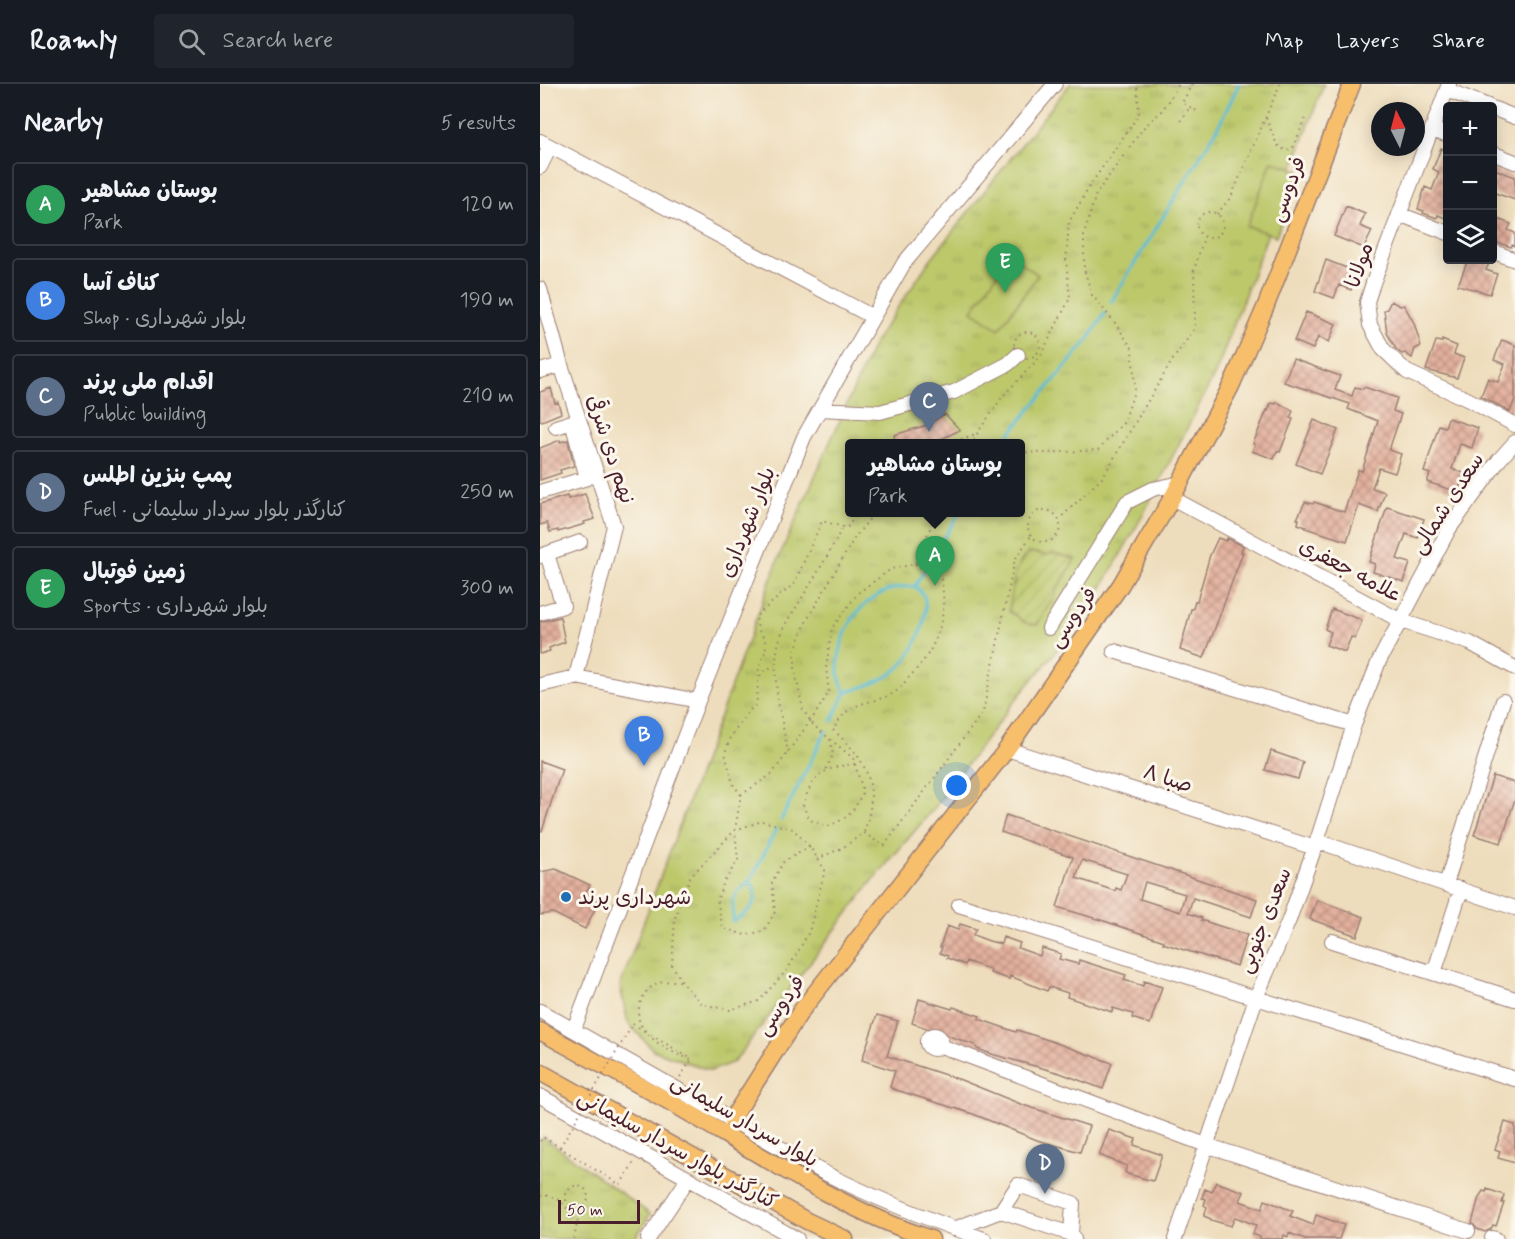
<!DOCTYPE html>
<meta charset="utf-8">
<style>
:root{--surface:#171b24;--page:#20242c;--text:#f1f3f6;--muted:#9ea1a6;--line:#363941;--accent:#1f6fb2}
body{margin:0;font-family:Mynerve,"Playpen Sans Arabic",sans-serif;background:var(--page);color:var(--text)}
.controls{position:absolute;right:18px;top:18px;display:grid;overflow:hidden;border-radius:6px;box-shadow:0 3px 15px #0003}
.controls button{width:54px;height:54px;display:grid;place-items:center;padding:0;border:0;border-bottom:2px solid var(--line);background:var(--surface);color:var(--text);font:30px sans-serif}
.compass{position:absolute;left:831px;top:18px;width:54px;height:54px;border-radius:50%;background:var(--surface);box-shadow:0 3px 15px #0003;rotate:354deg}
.scale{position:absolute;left:18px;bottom:15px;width:82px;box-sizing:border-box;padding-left:6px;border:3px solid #4a1f2b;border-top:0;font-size:16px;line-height:21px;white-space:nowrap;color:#4a1f2b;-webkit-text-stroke:4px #fbf7ec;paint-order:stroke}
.you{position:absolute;left:417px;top:702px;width:21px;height:21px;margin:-15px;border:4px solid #fff;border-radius:50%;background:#1a73e8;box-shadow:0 0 0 9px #1a73e833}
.badge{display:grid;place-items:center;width:39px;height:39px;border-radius:50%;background:var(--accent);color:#fff;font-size:20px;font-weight:700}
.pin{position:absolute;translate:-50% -50px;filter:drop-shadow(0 2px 3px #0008)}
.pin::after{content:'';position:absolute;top:32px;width:21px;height:18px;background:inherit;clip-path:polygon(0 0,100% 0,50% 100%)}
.popup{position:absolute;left:305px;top:355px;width:180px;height:78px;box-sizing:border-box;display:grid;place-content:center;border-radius:6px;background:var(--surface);filter:drop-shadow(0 2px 4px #0005);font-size:20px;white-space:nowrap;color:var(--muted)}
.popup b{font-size:22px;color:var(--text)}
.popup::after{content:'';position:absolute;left:50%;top:100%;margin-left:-12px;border:12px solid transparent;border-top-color:var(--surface)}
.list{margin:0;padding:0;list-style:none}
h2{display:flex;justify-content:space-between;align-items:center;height:78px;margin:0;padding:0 24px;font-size:26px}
h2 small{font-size:20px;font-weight:400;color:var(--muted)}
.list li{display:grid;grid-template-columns:39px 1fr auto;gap:18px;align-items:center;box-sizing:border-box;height:84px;margin:0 12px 12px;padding:0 12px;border:2px solid var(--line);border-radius:6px}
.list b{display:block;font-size:22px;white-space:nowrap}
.list p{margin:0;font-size:20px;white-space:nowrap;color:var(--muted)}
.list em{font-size:20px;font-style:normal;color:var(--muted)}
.icon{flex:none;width:33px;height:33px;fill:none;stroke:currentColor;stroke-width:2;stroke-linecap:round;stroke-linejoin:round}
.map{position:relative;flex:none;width:975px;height:1155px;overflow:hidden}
header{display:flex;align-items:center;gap:36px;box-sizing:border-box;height:84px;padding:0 30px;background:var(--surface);border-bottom:2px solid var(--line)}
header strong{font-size:28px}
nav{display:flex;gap:33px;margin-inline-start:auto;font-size:21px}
.search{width:420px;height:54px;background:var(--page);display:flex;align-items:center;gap:15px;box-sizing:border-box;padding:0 21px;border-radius:6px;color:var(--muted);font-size:22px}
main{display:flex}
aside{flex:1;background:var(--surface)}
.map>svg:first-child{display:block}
.park{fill:url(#park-tufts);stroke:#83744a;stroke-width:1.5;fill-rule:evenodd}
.garden{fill:url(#garden-furrows);stroke:#83744a;stroke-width:1.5}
.pitch{fill:#bcc86a;stroke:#83744a;stroke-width:1.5}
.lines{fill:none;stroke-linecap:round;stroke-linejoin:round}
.stream{stroke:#59bdd7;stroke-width:3}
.building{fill:url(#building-cross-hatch);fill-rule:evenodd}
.minor-casing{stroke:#9c7e74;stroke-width:16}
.major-casing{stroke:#9c7e74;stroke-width:19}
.path{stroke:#9c7e74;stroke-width:2;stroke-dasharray:1.5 4.5;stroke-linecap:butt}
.minor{stroke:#fff;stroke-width:14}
.major{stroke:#f7bf6c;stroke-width:16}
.path-bridge{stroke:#9c7e74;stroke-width:2;stroke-dasharray:1.5 4.5;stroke-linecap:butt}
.poi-dot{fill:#1f6fb2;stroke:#fbf7ec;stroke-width:2}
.labels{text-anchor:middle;stroke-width:6;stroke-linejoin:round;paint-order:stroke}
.street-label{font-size:21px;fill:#4a1f2b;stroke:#fbf7ec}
.poi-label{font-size:21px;fill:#4a1f2b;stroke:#fbf7ec;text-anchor:start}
</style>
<header>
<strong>Roamly</strong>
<div class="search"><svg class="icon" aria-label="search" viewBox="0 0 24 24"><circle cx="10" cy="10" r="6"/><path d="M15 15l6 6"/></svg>Search here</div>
<nav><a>Map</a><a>Layers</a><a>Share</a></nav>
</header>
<main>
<aside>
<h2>Nearby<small>5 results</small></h2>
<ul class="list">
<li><span class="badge" style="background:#2e9e5b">A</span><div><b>بوستان مشاهیر</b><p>Park</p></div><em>120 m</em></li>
<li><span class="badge" style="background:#3f7fe0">B</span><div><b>کناف آسا</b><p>Shop · بلوار شهرداری</p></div><em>190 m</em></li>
<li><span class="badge" style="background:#5c6f8a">C</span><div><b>اقدام ملی پرند</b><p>Public building</p></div><em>210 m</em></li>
<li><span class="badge" style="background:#5c6f8a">D</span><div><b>پمپ بنزین اطلس</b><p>Fuel · کنارگذر بلوار سردار سلیمانی</p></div><em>250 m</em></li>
<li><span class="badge" style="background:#2e9e5b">E</span><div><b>زمین فوتبال</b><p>Sports · بلوار شهرداری</p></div><em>300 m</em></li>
</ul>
</aside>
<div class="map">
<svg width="975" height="1155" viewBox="0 0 975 1155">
<defs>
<pattern id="park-tufts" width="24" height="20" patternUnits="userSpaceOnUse" patternTransform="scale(1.5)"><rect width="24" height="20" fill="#bcc86a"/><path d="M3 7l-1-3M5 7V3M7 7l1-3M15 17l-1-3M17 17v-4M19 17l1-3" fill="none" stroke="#a3ab5c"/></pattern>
<pattern id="garden-furrows" width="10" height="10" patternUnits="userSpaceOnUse" patternTransform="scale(1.5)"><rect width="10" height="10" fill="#bcc86a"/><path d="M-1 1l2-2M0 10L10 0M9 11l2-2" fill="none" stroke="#a3ab5c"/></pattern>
<pattern id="building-cross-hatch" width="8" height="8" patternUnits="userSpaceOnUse" patternTransform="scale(1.5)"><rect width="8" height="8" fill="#e3b09d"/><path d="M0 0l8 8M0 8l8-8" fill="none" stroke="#ba8f80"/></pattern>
</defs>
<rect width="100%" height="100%" fill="#fbf7ec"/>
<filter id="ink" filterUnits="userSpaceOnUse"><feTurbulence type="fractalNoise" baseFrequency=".0167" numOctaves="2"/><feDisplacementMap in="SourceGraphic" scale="12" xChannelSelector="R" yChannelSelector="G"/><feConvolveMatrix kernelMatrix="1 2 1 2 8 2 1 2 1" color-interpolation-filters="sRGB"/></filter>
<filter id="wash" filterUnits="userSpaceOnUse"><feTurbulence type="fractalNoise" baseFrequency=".008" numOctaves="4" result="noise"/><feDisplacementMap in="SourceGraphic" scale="24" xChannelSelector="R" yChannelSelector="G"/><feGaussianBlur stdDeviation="1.35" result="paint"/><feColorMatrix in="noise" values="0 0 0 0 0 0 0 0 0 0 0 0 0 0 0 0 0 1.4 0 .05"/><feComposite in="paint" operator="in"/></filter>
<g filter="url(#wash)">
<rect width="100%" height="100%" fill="#eeddbc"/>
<path class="park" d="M530,0H784L676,288L599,438L546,531L474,618L395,723L334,795L194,978L171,987L113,966L88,939L80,902L239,473L335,257L390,176ZM310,360H480V428H310Z
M3,1053L110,1130L95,1155H0V1057Z"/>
<path class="garden" d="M489,468L506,471L513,469L535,475L497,541C480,540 481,534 469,527C472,509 474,480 489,468Z"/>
<path class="pitch" d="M732,77L761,87L736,152L707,142Z
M470,171L498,191L459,245L432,227Z"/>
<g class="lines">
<path class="stream" d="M571,218L677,45L699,0
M461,360L548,256L565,229
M306,608C296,593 297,580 301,563C310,526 337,502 375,502
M292,637L306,608C322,604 340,598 354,588C371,575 391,536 384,513C383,509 378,506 375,502L420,428
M241,736L286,647
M193,838V817L198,807L210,797L236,746
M193,838C209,828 224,817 210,797"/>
</g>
<g id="blocks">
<path class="building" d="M901,64L908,67V135L898,131L897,134L883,129L884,127L878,125L885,103L892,106L899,88L893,85Z
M952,84L975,93V116L952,108Z
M806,122L825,130L820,142L832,147L824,164L794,152Z
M952,133L971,140L968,146L975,149V162L972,161L971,163L952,157Z
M786,176L817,188L811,206L799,201L794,214L775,207Z
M928,176L950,177L946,186L957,190L950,210L918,201Z
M851,217L860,222L864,221L874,239L881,262L875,265L872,274L865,269L862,270L856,265L847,249L844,226L847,225Z
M766,228L796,240L789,258L778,253L773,265L754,257Z
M902,256L917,262L914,270L924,274L917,294L886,286L896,257L902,258Z
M962,256L975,261V315L970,328L941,312L948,294L958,298L965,280L954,276Z
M753,275L800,292L795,306L812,312L815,303L823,305L824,303L857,314L853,327L861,330L849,366L861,370L855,389L839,384L832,404L845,408L838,428L819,421L807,457L765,444L766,443L758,440L759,435H757L765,418L773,420L774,418L804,428L818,386L822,387L838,337L808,325L810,320L744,298Z
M11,304L15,319L18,318L21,329L2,337L0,336V308Z
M737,318L753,327L750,334L753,335L740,368L737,367L734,375L712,367L715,361L713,360L727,326L728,327L731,319L736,320Z
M405,330L420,346L391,360H355L354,351L384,342Z
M908,334L938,344L932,364L920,360L912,385L924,389L918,408L887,398L890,390L884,388L899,341L905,343Z
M774,336L798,346L780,390L756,380Z
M20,356V358L28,356L34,382L20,386L21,389L0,396V364Z
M45,410L55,435L44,438L45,440L18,448V446L10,448L7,439L0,441V420L27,412L28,415Z
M847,423L884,435L878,454L866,450L857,475L870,479L864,498L833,488L835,480L829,478Z
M678,454L686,457L687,454L703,462L701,468H703L664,574L640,566L651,525H653L655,517H657L670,471Z
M792,525L822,536L815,555L811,553L805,568L786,561L791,548L785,545Z
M20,533L25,558L9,564L10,567L0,570V538Z
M731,667L763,678L758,695L725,686Z
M0,677L22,685L2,747H0Z
M953,692L975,699V715L961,759L934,751Z
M466,731L717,815L711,833L653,814L648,829L662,834L661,836L707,851L697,882L641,865L623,859L624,857L564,837L517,823L533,773L461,748ZM542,776L587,790L581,806L576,804L575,807L536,794ZM605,798L645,810L640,828L600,815Z
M16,785L50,801L45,810L59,817L45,845L13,829L0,831V788Z
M777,816L824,833L817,852L770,835Z
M420,840L436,845L433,851L449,857L461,860L463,853L480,859L478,864L500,872L502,864L521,870L519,875L538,880L539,876L586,891L584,896L603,902L604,897L622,903L610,940L592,934L593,930L573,924L572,928L527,913L528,909L509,903L507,907L470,892L469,895L450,889L451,886L426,877L425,881L407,874L408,872L400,869L402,863H400L407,842L418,846Z
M379,915L412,925L413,923L440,932L439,935L476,948L477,946L508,956L572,979L563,1005L520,989L455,971L437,965L435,961L372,939Z
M337,931L358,937L347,972L421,996L483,1021L549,1042L540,1068L497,1056L433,1030L353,1005L350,1003L355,987L322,976Z
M965,1038L975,1041V1079L958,1074L960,1067L955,1065Z
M569,1046L596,1055L594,1061L622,1071L613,1097L588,1090L585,1088L587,1082L559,1071Z
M676,1098L704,1108L700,1117L722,1125L725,1116L753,1127L750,1132L773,1141L776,1131L804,1141L799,1155H765L749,1149L748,1153L744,1151L743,1155H720V1153L713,1150L716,1141L695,1133L691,1142L671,1136V1135L664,1132L667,1123L664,1121L666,1115L662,1114L665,1105L672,1108Z
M947,1105L964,1111L962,1119H964L956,1142L953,1141L951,1145L945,1148L937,1145L932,1139L939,1113L943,1107L946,1108Z"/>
</g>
</g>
<g filter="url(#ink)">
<use href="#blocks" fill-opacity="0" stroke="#9c7e74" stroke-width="1.5"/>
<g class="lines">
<g class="minor-casing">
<path id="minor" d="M909,0L833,199L827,218L830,241L843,265L867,288L929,316L975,341
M907,6L948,22
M952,24L975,33
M892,45L908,51
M0,57L333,233
M952,69L975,78
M0,83L10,63
M859,130L908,149
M952,167L975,176
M0,205L21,281L74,442L36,593L158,617
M0,287L21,281
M280,325L340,328L414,308L468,280L478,271
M0,408L47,394L32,338L16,343
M632,414L861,537L930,559L975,584
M0,472L40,458
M0,529L23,522L7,470
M509,544L587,418L613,405L641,399
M574,567L814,641
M0,601L36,593
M467,665L775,764
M777,757L975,824
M906,800L963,617
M419,821L975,995
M792,857L975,915
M894,889L921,805
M0,927L281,1087C335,1115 387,1135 444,1155
M34,945L158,617L264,353L364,179L515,0
M387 958a7 7 0 1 1 14 0a7 7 0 1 1-14 0Z
M401,962L666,1061L928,1147
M0,1012L257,1155
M461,1127L478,1101L533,1119L531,1150
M414,1145L461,1127L531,1150L534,1155
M952,1154L956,1155
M108,1155L148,1095
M635,1155L716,914L749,836L777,757L814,641L839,577L909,445L959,376L975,358"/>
</g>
<g class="major-casing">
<path id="major" d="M0,947C48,974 97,999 144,1026C224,1073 303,1126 391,1155
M0,988L267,1137L305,1155
M192,1035L261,927L467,665L580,502L632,414L691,302L725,224L812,0"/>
</g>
<path class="path" d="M652,0L642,19L659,28
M726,34L737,61L746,67L753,64L765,35
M641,37L650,23
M657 141a13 13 0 1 1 26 0a13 13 0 1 1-26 0Z
M677,130L691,113L740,0
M474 261a13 13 0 1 1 26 0a13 13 0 1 1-26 0Z
M410,360L435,350
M430,360L463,312L500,273L530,214L526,177L529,138L551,100L599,30L597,0
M480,368L507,369L558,366L584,338L595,305L592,264L575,239L552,211L544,185V151L556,110L604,43L622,27L639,0
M488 442a16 16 0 1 1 32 0a16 16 0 1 1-32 0Z
M518,436L562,394L632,277L655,244L654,186L664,153
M220,592L227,585L235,582
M248,669C241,629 227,585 243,546C246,537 253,529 257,522C273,495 291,469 303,441
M315,680C283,683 272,691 263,722L270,736L288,742C309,734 314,728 323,707L313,674L274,642L263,626L255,587V566L267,536L315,453L335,428
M286,685L293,671L290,655
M201,711L193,700L185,669L190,654L209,627L215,622L217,615L219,582L226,566L225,555L218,546L216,532L254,500L282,437L307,444L318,428
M222,737L253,745L270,763L285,786L269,848L248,885L219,917L190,926L162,920L144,901L132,881L135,834L150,793L195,746Z
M324,748C340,703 328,676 293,646C298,638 305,627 314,623C327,617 341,616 354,609C360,605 365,598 370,592C396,567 409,532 401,495L375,480
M270,763L244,777L232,798L235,828L224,847L205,851L183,844L177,816L184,798L198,776L195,746L201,711L232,690L276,629L289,608L286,584L292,544L318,509L351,485L375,480L397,428
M277,775L302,764L324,749L344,762L443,628L475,475L491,452
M140,897C131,897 120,897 113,902C102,908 95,927 100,939C109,957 134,971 152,975
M93,940L106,948
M111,951L150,974
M140,993L152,975
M0,1057L3,1053L80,1101L94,1078
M0,1112C19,1108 32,1128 36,1144
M34,1155L40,1124L44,1122L49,1114L45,1105C38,1100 31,1101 26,1109V1117L32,1123L40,1124"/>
<use href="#minor" class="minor"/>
<use href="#major" class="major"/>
<path class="path-bridge" d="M20,1063L93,940"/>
</g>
</g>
<circle class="poi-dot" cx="26" cy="813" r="6"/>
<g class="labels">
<g class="street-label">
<text transform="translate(747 105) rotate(-69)" y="7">فردوسی</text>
<text transform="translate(819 181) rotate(-71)" y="7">مولانا</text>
<text transform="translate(71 365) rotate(72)" y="7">نهم دی شرقی</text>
<text transform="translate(907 419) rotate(-57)" y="7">سعدی شمالی</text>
<text transform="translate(207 438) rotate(-68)" y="7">بلوار شهرداری</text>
<text transform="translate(811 486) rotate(28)" y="7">علامه جعفری</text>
<text transform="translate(532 533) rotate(-55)" y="7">فردوسی</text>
<text transform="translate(628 694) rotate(18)" y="7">صبا ۸</text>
<text transform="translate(724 836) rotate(-68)" y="7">سعدی جنوبی</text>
<text transform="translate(240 921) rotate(-55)" y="7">فردوسی</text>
<text transform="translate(205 1036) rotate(30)" y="7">بلوار سردار سلیمانی</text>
<text transform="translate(138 1065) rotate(29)" y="7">کنارگذر بلوار سردار سلیمانی</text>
</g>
<g class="poi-label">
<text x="38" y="820">شهرداری پرند</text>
</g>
</g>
</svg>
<div class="controls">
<button>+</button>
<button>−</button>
<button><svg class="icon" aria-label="layers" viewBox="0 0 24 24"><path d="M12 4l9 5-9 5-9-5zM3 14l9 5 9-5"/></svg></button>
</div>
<svg class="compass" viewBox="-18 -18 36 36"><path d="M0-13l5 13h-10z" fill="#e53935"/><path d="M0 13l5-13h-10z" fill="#9ea1a6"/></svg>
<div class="scale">50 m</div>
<div class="you"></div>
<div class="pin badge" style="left:395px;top:502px;background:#2e9e5b">A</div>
<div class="popup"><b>بوستان مشاهیر</b>Park</div>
<div class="pin badge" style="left:104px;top:682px;background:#3f7fe0">B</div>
<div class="pin badge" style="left:389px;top:348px;background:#5c6f8a">C</div>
<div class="pin badge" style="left:505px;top:1110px;background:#5c6f8a">D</div>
<div class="pin badge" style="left:465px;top:209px;background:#2e9e5b">E</div>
</div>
</main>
